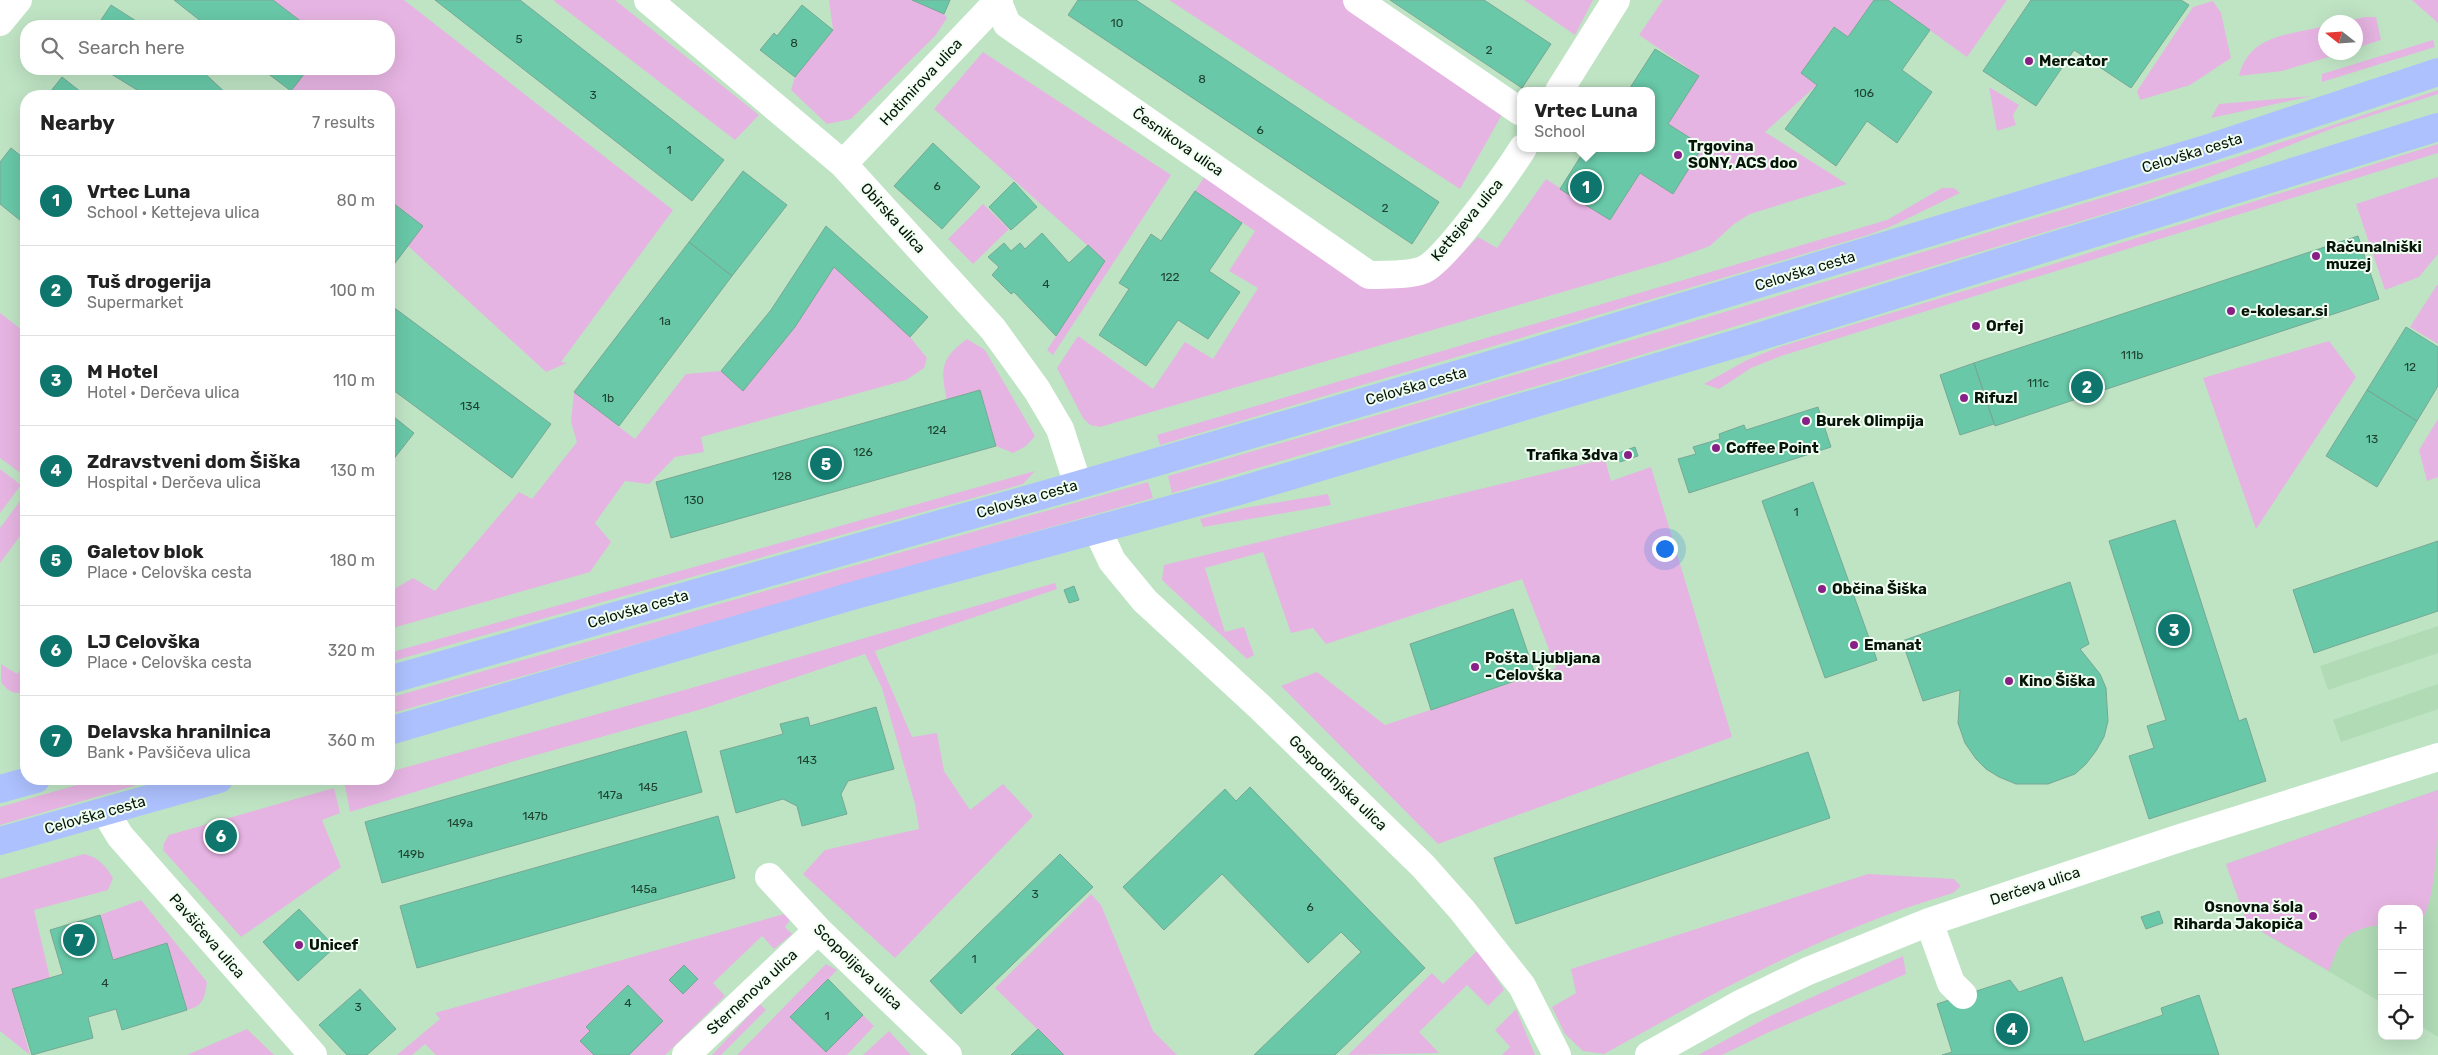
<!DOCTYPE html>
<meta charset="utf-8">
<style>
:root{--surface:#fff;--page:#f2f2f2;--text:#222;--muted:#767676;--line:#e0e0e0;--accent:#0f766e}
body{margin:0;font-family:Rubik,sans-serif;background:var(--page);color:var(--text)}
.controls{position:absolute;right:15px;bottom:15px;display:grid;overflow:hidden;border-radius:10px;box-shadow:0 5px 20px #0002}
.controls button{width:45px;height:45px;display:grid;place-items:center;padding:0;border:0;border-bottom:1px solid var(--line);background:var(--surface);color:var(--text);font:25px sans-serif}
.compass{position:absolute;left:2318px;top:15px;width:45px;height:45px;border-radius:50%;background:var(--surface);box-shadow:0 5px 20px #0002;rotate:287deg}
.you{position:absolute;left:1664px;top:548px;width:18px;height:18px;margin:-12px;border:4px solid #fff;border-radius:50%;background:#1a73e8;box-shadow:0 0 0 8px #1a73e833}
.badge{display:grid;place-items:center;width:32px;height:32px;border-radius:50%;background:var(--accent);color:#fff;font-size:16px;font-weight:700}
.pin{position:absolute;translate:-50% -50%;border:2px solid #fff;box-shadow:0 1px 5px #0006}
.popup{position:absolute;left:1517px;top:87px;width:138px;height:65px;box-sizing:border-box;display:grid;place-content:center;border-radius:10px;background:var(--surface);filter:drop-shadow(0 1px 4px #0005);font-size:16px;white-space:nowrap;color:var(--muted)}
.popup b{font-size:19px;color:var(--text)}
.popup::after{content:'';position:absolute;left:50%;top:100%;margin-left:-10px;border:10px solid transparent;border-top-color:var(--surface)}
.list{margin:0;padding:0;list-style:none}
h2{display:flex;justify-content:space-between;align-items:center;height:65px;margin:0;padding:0 20px;font-size:21px}
h2 small{font-size:16px;font-weight:400;color:var(--muted)}
.list li{display:grid;grid-template-columns:32px 1fr auto;gap:15px;align-items:center;box-sizing:border-box;height:90px;padding:0 20px;border-top:1px solid var(--line)}
.list b{display:block;font-size:19px;white-space:nowrap}
.list p{margin:0;font-size:16px;white-space:nowrap;color:var(--muted)}
.list em{font-size:16px;font-style:normal;color:var(--muted)}
.icon{flex:none;width:28px;height:28px;fill:none;stroke:currentColor;stroke-width:2;stroke-linecap:round;stroke-linejoin:round}
.map{position:relative;flex:none;width:2438px;height:1055px;overflow:hidden}
.search{position:absolute;background:var(--surface);box-shadow:0 5px 20px #0002;left:20px;top:20px;width:375px;height:55px;display:flex;align-items:center;gap:12px;box-sizing:border-box;padding:0 18px;border-radius:20px;color:var(--muted);font-size:19px}
.panel{position:absolute;background:var(--surface);box-shadow:0 5px 20px #0002;left:20px;top:90px;width:375px;height:695px;border-radius:20px}
.map>svg:first-child{display:block}
.built{fill:#b0dbb5}
.green{fill:#e6b4e2}
.building{fill:#68c8a7;stroke:#78a895}
.lines{fill:none;stroke-linecap:round;stroke-linejoin:round}
.street{stroke:#fff;stroke-width:28}
.primary{stroke:#adc1fe;stroke-width:28}
.poi-dot{fill:#882087;stroke:#f0fff1;stroke-width:2}
.labels{text-anchor:middle;stroke-width:4;stroke-linejoin:round;paint-order:stroke}
.number-label{font-size:12px;fill:#1f4130}
.poi-label{font-size:15px;font-weight:bold;fill:#071409;stroke:#f0fff1;text-anchor:start}
.street-label{font-size:15px;fill:#071409;stroke:#f0fff1}
</style>
<div class="map">
<svg width="2438" height="1055" viewBox="0 0 2438 1055">
<rect width="100%" height="100%" fill="#bfe4c4"/>
<path class="built" d="M2438,626V653L2328,690L2320,666Z
M2438,684V709L2341,742L2333,720Z
M2438,790V1037L2419,1025V909H2382V1003L2247,923L2226,864Z"/>
<path class="green" d="M273,0H404L673,210L561,362L567,363L546,372L408,246L422,226L389,200V96H287L308,69H389V26H307Z
M553,0H615L759,115L735,140Z
M829,0H912L944,14L947,18L935,36L851,119L827,124L791,90L795,77L833,30Z
M1169,0H1357L1508,104L1460,189Z
M1524,0H1593L1575,35Z
M1663,0H1874L1848,37L1833,27L1801,73L1817,85L1765,132L1847,184L1750,214L1734,224L1710,246L1669,261L1100,427L1090,425L1083,418L1057,368L1078,336L1153,389L1185,342L1213,359L1258,288L1229,271L1255,231L1195,191L1205,176L1369,287L1438,277L1478,237L1497,248L1546,179L1610,220L1640,173L1673,194L1703,146L1668,124L1698,75L1639,35Z
M1888,0H2007L1967,57Z
M2412,0H2438V23Z
M2213,1L2221,13L2231,58L2190,85L2140,100L2137,91L2193,7Z
M2365,17H2376L2381,40L2356,48V22H2342Z
M2325,26L2326,52L2342,53L2282,71L2239,76C2249,34 2290,35 2325,26Z
M2433,40L2435,47L2322,82V74Z
M983,52L1171,175L1053,355L1047,350L1105,261L934,109Z
M1989,87L2019,105L2013,115L2016,125L1997,131Z
M2438,90V94L2336,127L2200,181L2131,206L1578,374L1172,493L1168,476L1572,358L2237,157Z
M2312,96L2211,118L2219,104Z
M2438,144V153L1781,356L1751,368L1719,389L1704,384L1747,360L1779,347L2050,265Z
M2438,177V254L2419,277L2385,290L2356,204Z
M1942,188H1954L1960,193L1892,226L1868,235L1160,445L1157,435L1887,220Z
M983,204L1009,229L973,264L948,239Z
M834,267L910,337L927,358L924,368L906,380L701,437L704,452L675,457L649,484L625,481L595,523L611,542L590,572L389,629V592L413,578L435,591L519,492L532,499L577,442L571,422L574,392L635,439L686,374L721,371L743,391Z
M2437,285H2438V344L2410,327Z
M0,313L26,333V477L0,458Z
M967,339L985,350L1035,436L1026,446L1013,453L996,446L980,391L947,400C940,369 941,358 967,339Z
M2329,341L2356,377L2256,529L2203,378Z
M2438,419V477L2427,481L2419,450Z
M1605,459L1611,481L1651,467L1732,737L1438,844L1281,686L1317,672L1385,725L1556,668L1522,579L1326,644L1313,628L1291,633L1263,552L1205,568L1225,632L1244,627L1254,655L1247,659L1162,580L1164,565Z
M0,469L21,485L0,513Z
M1035,471L1023,484L389,662V653Z
M1148,482L1153,498L389,714V698Z
M26,493V528L0,563V528Z
M1328,494L1331,505L1203,527L1200,519L1244,508Z
M1055,583L1057,589L875,651L912,737L937,733L944,771L970,810L1003,784L1033,816L895,958L803,874L825,850L919,829L915,804L882,688L865,654L702,709L518,760L350,812L345,785L366,779H389V772L695,687Z
M26,662V691C16,696 7,691 1,682V664L17,674Z
M98,779H142L144,783L0,825V807Z
M334,788L340,813L322,820L341,867L241,937L163,850L164,843L169,835Z
M2438,790C2438,823 2438,903 2419,925V909H2382V926C2370,924 2349,932 2342,941C2337,947 2333,962 2329,971L2247,923L2226,864Z
M84,854C98,857 106,866 113,878L108,890L34,910L50,978L12,989L30,1055L0,1031V879Z
M1868,874L1954,879L1961,886L1953,893C1830,929 1715,992 1604,1054L1583,1051L1565,1034L1552,1007L1576,993L1571,969Z
M1091,894L1101,905L1153,1031L1177,1055H1064L995,988Z
M141,900L207,982C205,997 203,1007 187,1010L167,943L113,960L100,915Z
M784,914L790,920L785,927L792,934L774,949L762,936L713,983L725,996L665,1055H629L663,1021L628,986L586,1027L590,1031L594,1055H436L425,1044L412,1055H397L440,1019L435,1013Z
M1478,950L1504,990L1488,1006L1467,985L1419,1032L1439,1053L1348,1055L1432,973L1443,984Z
M1903,956L1906,974L1767,1033L1722,1055H1698L1770,1016Z
M826,964L837,970L791,1018L826,1052L863,1015L874,1026L847,1055H737Z
M760,1004L766,1010L721,1055H712Z
M1516,1009L1535,1055H1502L1510,1047L1495,1030Z
M247,1029L274,1055H187Z
M889,1031L911,1055H863Z"/>
<path class="building" d="M174,0H273L307,26H207Z
M435,0H520L724,160L692,201Z
M912,0H950L944,14Z
M1078,0H1136L1439,202L1412,244L1068,15Z
M1390,0H1484L1551,44L1522,88Z
M1874,0H1888L1930,30L1902,70L1932,92L1897,143L1867,121L1836,166L1785,129L1817,85L1801,73L1834,27L1848,37Z
M2031,0H2181L2189,5L2131,88L2074,50L2036,106L1983,71Z
M111,5L144,26H97Z
M802,5L833,30L795,77L760,50L774,33L777,36Z
M1655,49L1699,76L1668,124L1703,146L1673,194L1640,173L1610,220L1560,189L1586,148H1651V91H1628Z
M103,69H200L229,96H147Z
M262,69H308L291,91Z
M62,77L86,96H47Z
M933,143L980,187L942,229L894,186Z
M11,148L26,160V225L0,204V162Z
M743,171L787,205L732,276L689,242Z
M1014,182L1037,207L1011,230L989,207Z
M1195,191L1242,223L1209,271L1240,292L1208,339L1178,320L1146,366L1099,335L1129,289L1119,283L1151,234L1161,241Z
M389,200L423,226L389,271Z
M826,226L928,317L910,337L834,267L795,327L743,391L721,371L771,310Z
M1042,233L1069,263L1088,245L1105,261L1056,336L1014,292L1011,294L992,275L999,267L988,257L1004,243L1011,251L1020,243L1025,249Z
M2358,236L2379,299L1995,426L1974,363Z
M689,242L732,276L619,426L574,392Z
M389,304L551,424L512,478L389,387Z
M2406,327L2438,347V386L2417,421L2367,390Z
M1974,363L1994,424L1960,435L1940,375Z
M980,390L996,446L671,538L656,482Z
M2367,390L2417,421L2377,487L2326,456Z
M1818,407L1831,447L1689,493L1678,459L1696,454L1693,447L1720,439L1719,434L1744,425L1746,430Z
M389,413L414,433L389,465Z
M1635,447L1638,456L1620,462L1618,453Z
M1813,482L1877,660L1825,678L1762,501Z
M2175,520L2239,721L2246,718L2266,781L2149,819L2129,756L2154,748L2147,726L2166,720L2109,541Z
M2438,541V611L2314,653L2293,590Z
M2070,582L2089,644L2080,649L2100,674L2106,688L2108,721L2104,737L2096,751L2086,764L2075,774L2048,784H2016L1999,777L1986,769L1976,759L1965,743L1958,723L1960,690L1923,701L1902,641Z
M1074,586L1079,600L1069,603L1064,590Z
M1513,609L1535,674L1431,710L1410,644Z
M876,707L894,769L848,781L841,794L847,814L802,826L797,806L783,799L736,813L720,751L783,734L780,724L808,717L810,726Z
M686,731L702,792L382,883L365,822Z
M1808,752L1830,818L1516,924L1494,858Z
M1250,787L1425,968L1335,1055H1254L1361,952L1341,932L1308,963L1222,874L1164,930L1123,887L1225,789L1236,801Z
M718,816L735,878L417,968L400,906Z
M228,828L231,838L214,843L211,834Z
M1060,854L1093,887L961,1014L930,981Z
M299,909L335,947L298,981L263,942Z
M2159,911L2163,923L2146,929L2141,917Z
M100,915L113,960L167,943L187,1010L122,1030L116,1009L88,1017L93,1038L32,1055L12,989L63,974L50,930Z
M684,965L698,979L683,994L669,980Z
M2062,977L2084,1042L2163,1015L2161,1008L2199,995L2219,1055H1942L1952,1052L1937,1004L2010,980L2019,992Z
M828,979L863,1015L826,1052L790,1017Z
M628,985L663,1021L629,1055H594L580,1041L590,1031L586,1027Z
M360,989L396,1029L367,1055H347L319,1025Z
M1038,1029L1064,1055H1011Z"/>
<g class="lines">
<path class="street" d="M648,0L843,164L993,329L1037,390L1060,429L1078,485
M997,0L1007,24L1369,275C1386,274 1407,276 1423,270C1445,261 1508,172 1523,148
M1357,0L1521,112
M0,22L18,0
M1559,91L1616,0
M843,164L999,0
M1098,531L1112,561L1145,601L1260,707L1423,866L1462,910L1522,986L1557,1055
M106,813L120,836L313,1055
M769,877L818,930L948,1055
M1929,922L1951,983L1963,995
M686,1055L818,930
M1649,1055L1742,1003L1808,971L1929,922L2177,839L2438,757"/>
<path class="primary" d="M389,680L1078,485L1473,370L2206,149L2438,72
M389,731L859,594L1239,491L1745,341L2438,127
M0,789L36,779
M0,841L219,779"/>
</g>
<g class="poi-dot">
<circle cx="2029" cy="61" r="5"/>
<circle cx="1678" cy="155" r="5"/>
<circle cx="2316" cy="256" r="5"/>
<circle cx="2231" cy="311" r="5"/>
<circle cx="1976" cy="326" r="5"/>
<circle cx="1964" cy="398" r="5"/>
<circle cx="1806" cy="421" r="5"/>
<circle cx="1716" cy="448" r="5"/>
<circle cx="1628" cy="455" r="5"/>
<circle cx="1822" cy="589" r="5"/>
<circle cx="1854" cy="645" r="5"/>
<circle cx="1475" cy="667" r="5"/>
<circle cx="2009" cy="681" r="5"/>
<circle cx="2313" cy="916" r="5"/>
<circle cx="299" cy="945" r="5"/>
</g>
<g class="labels">
<g class="number-label">
<text x="1117" y="27">10</text>
<text x="519" y="43">5</text>
<text x="794" y="47">8</text>
<text x="1489" y="54">2</text>
<text x="1202" y="83">8</text>
<text x="1864" y="97">106</text>
<text x="593" y="99">3</text>
<text x="1260" y="134">6</text>
<text x="669" y="154">1</text>
<text x="937" y="190">6</text>
<text x="1385" y="212">2</text>
<text x="1170" y="281">122</text>
<text x="1046" y="288">4</text>
<text x="665" y="325">1a</text>
<text x="2132" y="359">111b</text>
<text x="2410" y="371">12</text>
<text x="2038" y="387">111c</text>
<text x="608" y="402">1b</text>
<text x="470" y="410">134</text>
<text x="937" y="434">124</text>
<text x="2372" y="443">13</text>
<text x="863" y="456">126</text>
<text x="782" y="480">128</text>
<text x="694" y="504">130</text>
<text x="1796" y="516">1</text>
<text x="807" y="764">143</text>
<text x="648" y="791">145</text>
<text x="610" y="799">147a</text>
<text x="535" y="820">147b</text>
<text x="460" y="827">149a</text>
<text x="411" y="858">149b</text>
<text x="644" y="893">145a</text>
<text x="1035" y="898">3</text>
<text x="1310" y="911">6</text>
<text x="974" y="963">1</text>
<text x="105" y="987">4</text>
<text x="628" y="1007">4</text>
<text x="358" y="1011">3</text>
<text x="827" y="1020">1</text>
</g>
<g class="poi-label">
<text x="2039" y="66">Mercator</text>
<text x="1688" y="151">Trgovina<tspan x="1688" dy="17">SONY, ACS doo</tspan></text>
<text x="2326" y="252">Računalniški<tspan x="2326" dy="17">muzej</tspan></text>
<text x="2241" y="316">e-kolesar.si</text>
<text x="1986" y="331">Orfej</text>
<text x="1974" y="403">Rifuzl</text>
<text x="1816" y="426">Burek Olimpija</text>
<text x="1726" y="453">Coffee Point</text>
<text x="1618" y="460" text-anchor="end">Trafika 3dva</text>
<text x="1832" y="594">Občina Šiška</text>
<text x="1864" y="650">Emanat</text>
<text x="1485" y="663">Pošta Ljubljana<tspan x="1485" dy="17">- Celovška</tspan></text>
<text x="2019" y="686">Kino Šiška</text>
<text x="2303" y="912" text-anchor="end">Osnovna šola<tspan x="2303" dy="17">Riharda Jakopiča</tspan></text>
<text x="309" y="950">Unicef</text>
</g>
<g class="street-label">
<text transform="translate(921 82) rotate(-47)" y="5">Hotimirova ulica</text>
<text transform="translate(1178 142) rotate(35)" y="5">Česnikova ulica</text>
<text transform="translate(2192 153) rotate(-17)" y="5">Celovška cesta</text>
<text transform="translate(893 218) rotate(48)" y="5">Obirska ulica</text>
<text transform="translate(1467 220) rotate(-50)" y="5">Kettejeva ulica</text>
<text transform="translate(1805 271) rotate(-17)" y="5">Celovška cesta</text>
<text transform="translate(1416 386) rotate(-16)" y="5">Celovška cesta</text>
<text transform="translate(1027 499) rotate(-16)" y="5">Celovška cesta</text>
<text transform="translate(638 609) rotate(-16)" y="5">Celovška cesta</text>
<text transform="translate(1338 783) rotate(44)" y="5">Gospodinjska ulica</text>
<text transform="translate(95 815) rotate(-16)" y="5">Celovška cesta</text>
<text transform="translate(2035 886) rotate(-18)" y="5">Derčeva ulica</text>
<text transform="translate(207 936) rotate(49)" y="5">Pavšičeva ulica</text>
<text transform="translate(858 967) rotate(44)" y="5">Scopolijeva ulica</text>
<text transform="translate(752 992) rotate(-43)" y="5">Sternenova ulica</text>
</g>
</g>
</svg>
<div class="controls">
<button>+</button>
<button>−</button>
<button><svg class="icon" aria-label="locate" viewBox="0 0 24 24"><circle cx="12" cy="12" r="6"/><path d="M12 2v4M12 18v4M2 12h4M18 12h4"/></svg></button>
</div>
<svg class="compass" viewBox="-18 -18 36 36"><path d="M0-13l5 13h-10z" fill="#e53935"/><path d="M0 13l5-13h-10z" fill="#767676"/></svg>
<div class="you"></div>
<div class="pin badge" style="left:1586px;top:187px">1</div>
<div class="popup"><b>Vrtec Luna</b>School</div>
<div class="pin badge" style="left:2087px;top:387px">2</div>
<div class="pin badge" style="left:2174px;top:630px">3</div>
<div class="pin badge" style="left:2012px;top:1029px">4</div>
<div class="pin badge" style="left:826px;top:464px">5</div>
<div class="pin badge" style="left:221px;top:836px">6</div>
<div class="pin badge" style="left:79px;top:940px">7</div>
<div class="search"><svg class="icon" aria-label="search" viewBox="0 0 24 24"><circle cx="10" cy="10" r="6"/><path d="M15 15l6 6"/></svg>Search here</div>
<section class="panel">
<h2>Nearby<small>7 results</small></h2>
<ul class="list">
<li><span class="badge">1</span><div><b>Vrtec Luna</b><p>School · Kettejeva ulica</p></div><em>80 m</em></li>
<li><span class="badge">2</span><div><b>Tuš drogerija</b><p>Supermarket</p></div><em>100 m</em></li>
<li><span class="badge">3</span><div><b>M Hotel</b><p>Hotel · Derčeva ulica</p></div><em>110 m</em></li>
<li><span class="badge">4</span><div><b>Zdravstveni dom Šiška</b><p>Hospital · Derčeva ulica</p></div><em>130 m</em></li>
<li><span class="badge">5</span><div><b>Galetov blok</b><p>Place · Celovška cesta</p></div><em>180 m</em></li>
<li><span class="badge">6</span><div><b>LJ Celovška</b><p>Place · Celovška cesta</p></div><em>320 m</em></li>
<li><span class="badge">7</span><div><b>Delavska hranilnica</b><p>Bank · Pavšičeva ulica</p></div><em>360 m</em></li>
</ul>
</section>
</div>
